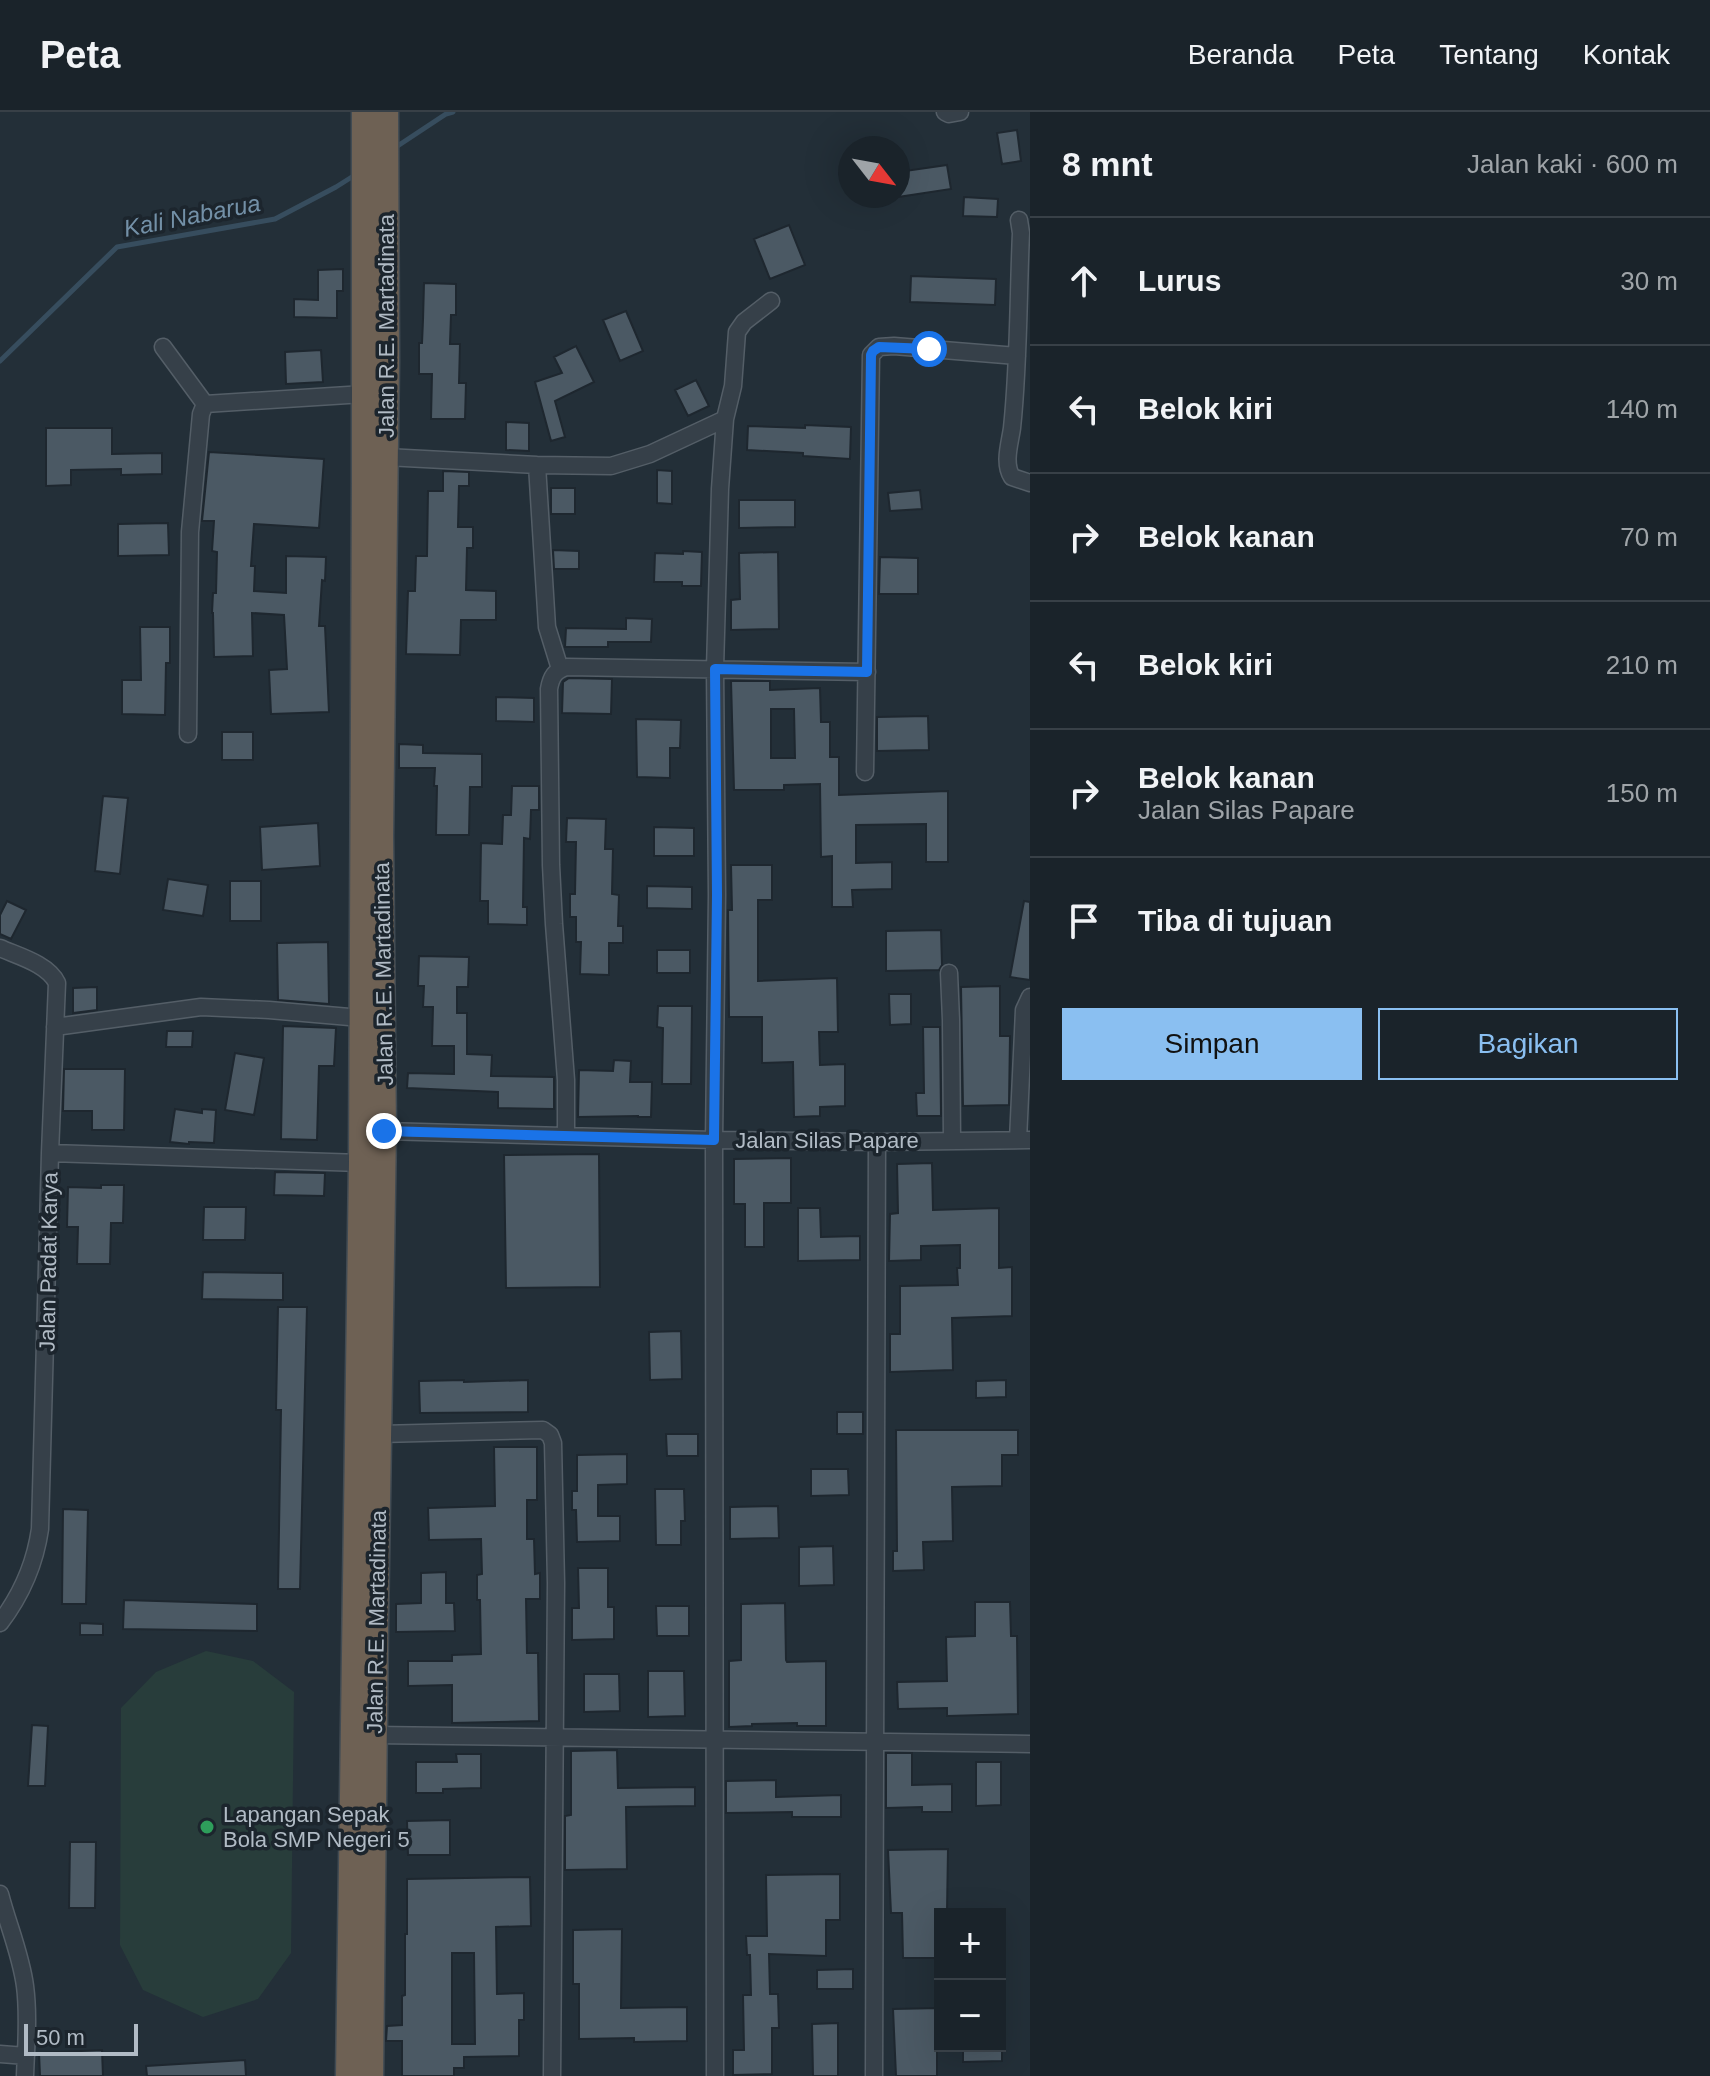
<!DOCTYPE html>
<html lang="id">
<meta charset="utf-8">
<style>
:root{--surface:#1a232a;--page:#272f36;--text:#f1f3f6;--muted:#9fa4a8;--line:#384047;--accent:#8abff1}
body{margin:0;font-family:Arial,sans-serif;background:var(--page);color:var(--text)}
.controls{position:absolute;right:24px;bottom:24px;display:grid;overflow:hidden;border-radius:0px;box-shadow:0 8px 32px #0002}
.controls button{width:72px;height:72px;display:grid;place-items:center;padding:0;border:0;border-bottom:2px solid var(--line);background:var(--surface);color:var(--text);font:40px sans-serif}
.compass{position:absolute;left:838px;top:24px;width:72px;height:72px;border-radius:50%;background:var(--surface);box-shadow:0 8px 32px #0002;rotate:121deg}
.scale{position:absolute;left:24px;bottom:20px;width:114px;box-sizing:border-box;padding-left:8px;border:4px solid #b1bbc5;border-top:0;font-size:22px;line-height:28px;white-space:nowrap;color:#b1bbc5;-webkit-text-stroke:6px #1c252d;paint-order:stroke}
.stop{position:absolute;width:24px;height:24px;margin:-18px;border:6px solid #1a73e8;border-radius:50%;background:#fff}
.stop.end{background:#1a73e8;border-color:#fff;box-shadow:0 2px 8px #0008}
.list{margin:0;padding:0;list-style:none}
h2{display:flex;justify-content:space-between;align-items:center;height:104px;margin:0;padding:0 32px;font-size:34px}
h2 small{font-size:26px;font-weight:400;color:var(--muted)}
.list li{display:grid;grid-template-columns:52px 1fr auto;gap:24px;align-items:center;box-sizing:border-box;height:128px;padding:0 32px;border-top:2px solid var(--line)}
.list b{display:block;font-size:30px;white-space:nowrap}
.list p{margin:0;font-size:26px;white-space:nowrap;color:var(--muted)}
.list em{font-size:26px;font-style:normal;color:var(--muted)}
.actions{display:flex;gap:16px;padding:24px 32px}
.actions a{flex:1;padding:18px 0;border:2px solid var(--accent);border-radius:0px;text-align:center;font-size:28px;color:var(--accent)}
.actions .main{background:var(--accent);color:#111}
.icon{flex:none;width:44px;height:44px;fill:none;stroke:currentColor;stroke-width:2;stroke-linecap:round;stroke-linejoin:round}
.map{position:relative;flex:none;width:1030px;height:1964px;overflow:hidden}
header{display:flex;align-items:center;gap:48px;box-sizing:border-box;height:112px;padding:0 40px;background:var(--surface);border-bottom:2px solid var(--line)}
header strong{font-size:38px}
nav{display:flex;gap:44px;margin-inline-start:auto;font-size:28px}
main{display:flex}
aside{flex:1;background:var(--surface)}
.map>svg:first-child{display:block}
.green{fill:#283d3b}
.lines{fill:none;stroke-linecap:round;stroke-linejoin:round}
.stream{stroke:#374d5e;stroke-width:5}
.building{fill:#4b5964;stroke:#1e272f;stroke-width:2;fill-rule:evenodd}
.minor-casing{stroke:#545e67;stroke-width:19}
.highway-casing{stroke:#414b53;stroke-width:27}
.minor{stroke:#364049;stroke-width:16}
.highway{stroke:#6e6154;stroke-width:24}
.route{stroke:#1a73e8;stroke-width:10}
.leisure-dot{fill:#2e9e5b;stroke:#1c252d;stroke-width:3}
.labels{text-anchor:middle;stroke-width:7;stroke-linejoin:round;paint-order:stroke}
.street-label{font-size:22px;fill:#b1bbc5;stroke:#1c252d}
.poi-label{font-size:22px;fill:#b1bbc5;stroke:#1c252d;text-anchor:start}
.water-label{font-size:24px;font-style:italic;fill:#7390a7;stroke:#1c252d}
</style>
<header>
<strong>Peta</strong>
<nav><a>Beranda</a><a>Peta</a><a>Tentang</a><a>Kontak</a></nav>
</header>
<main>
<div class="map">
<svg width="1030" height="1964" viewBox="0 0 1030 1964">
<rect width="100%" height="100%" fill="#232f38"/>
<path class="green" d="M206,1539L253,1549L294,1580L291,1841L258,1887L203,1905L143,1878L120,1833L121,1596L156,1560Z"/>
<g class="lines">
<path class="stream" d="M393,37L446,2L453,0
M0,249L117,135L275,107L336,75L355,63"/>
</g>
<path class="building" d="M1017,18L1021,49L1002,52L997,21Z
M947,53L951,77L898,85V60Z
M964,85L998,87L997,105L963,104Z
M789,113L805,153L770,167L754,127Z
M343,157V179H337V206L294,205V187L318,188V158Z
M911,164L996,167L995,193L910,190Z
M424,171L456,172V203H451L450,232H460L459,271H466L465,307H431L432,262H419V231H422L423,208Z
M626,199L643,239L620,249L603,208Z
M576,234L594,270L555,289L565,325L551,329L535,270L562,261L554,245Z
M321,238L323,270L286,272L285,240Z
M696,268L709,294L688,304L675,278Z
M506,310L529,311V339L506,338Z
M805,313L851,315L850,347L803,344V341L747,338L748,314L805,316Z
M46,316H112V342L162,341V362L121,363V357L71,358V373L46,374Z
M209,340L324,347L319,416L254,412L251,454H255L254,479L286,481V444L326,445L325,469L322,468L319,514H325L329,600L271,602L269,558L287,557L284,503L252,501L253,544L214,545L213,501H212L213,481H216L217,440L212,439L214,409H202Z
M657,358L672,359V392L657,391Z
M443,359L469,360V374H459L458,415H473V436H467L466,478L496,479V508H461L460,543L406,542L408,479H415L416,444H427L428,379H443Z
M551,376H575V402H551Z
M920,378L922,397L890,399L888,381Z
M739,388H795V415L739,416Z
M168,411L169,443L118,444V412Z
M553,438L579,439V457H554Z
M683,439L702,440L701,474H682V470H654L655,441L683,442Z
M778,440L779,517L731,518V488L740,487L739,441Z
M880,445L918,446V482H879Z
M626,506L652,507L651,530H608V535H565L566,516L626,517Z
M140,515H170V551H166L165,603L122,602V568H141Z
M569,566L612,567L611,602L562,601L563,570Z
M731,569H770V578L820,576L821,610H830V645H839V683L948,679V750H926V712L856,713V751L892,750V777L852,778L853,795H832V744L821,745L820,672L784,673V678H734ZM771,597H794L795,646H771Z
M496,585L534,586V610L496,609Z
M928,604L929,638L877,639V605Z
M636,607L681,608L680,636H670V666L637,665Z
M222,620H253V648H222Z
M399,632L423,633V641L482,642V675H470L469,723H436L437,674H434L435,656H399Z
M512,674H539V698H531L530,727L524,726L523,795H527V813L488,812V789H480L481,731L502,732L503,703H511Z
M103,684L128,686L120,762L95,759Z
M567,706L606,707L605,737H613L612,782L619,783L618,814H623V831H609V863L580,862L581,830H576V805H570V782H575L576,730H566Z
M318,711L320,754L262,758L260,715Z
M654,715L694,716V744H654Z
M731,753H772V788H758V869L837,866L838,920H819L820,953L845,952V994L820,995V1004L794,1005L793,950L762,951V905H729L728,798H732Z
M168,767L208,773L203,804L163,798Z
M230,769H261V809H230Z
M647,774L692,775V797L647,796Z
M7,789L26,798L11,827L0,822V803Z
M1024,789L1030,790V868L1010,865Z
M941,818L942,853L939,858L886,859V819Z
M328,830L329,892L278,888L277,831Z
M657,838H690V861H657Z
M419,844L469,845L468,875H457V901H467V942L492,943L491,964L554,965V997L498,996V980L407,976L408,961L454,962V934H432L433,895H423L424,874H418Z
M1000,874V924H1010L1009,993L963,994L961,875Z
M97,875V898L73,901V876Z
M889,882H911V912L890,913Z
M658,894H692L691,972H662L663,916L657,915Z
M283,914L336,916L334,954H319L317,1028L281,1027Z
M923,915H940L941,1004H917L916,981H924Z
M167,919H193L192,935H166Z
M235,941L264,946L254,1003L225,998Z
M614,948L631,949L630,970H652L651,1005H638V1004L578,1005L579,958L613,959Z
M64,957H125L124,1018H92V999H63Z
M175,997L202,1001V997L216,998L214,1031L189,1030V1032L170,1030Z
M599,1042L600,1175L506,1176L504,1043Z
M791,1046V1091H764V1135H745V1092H734V1047Z
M932,1051L933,1098L999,1096V1156L1012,1155V1204L952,1206L953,1258L890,1260V1222H900V1174L958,1173L957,1156H960V1133L921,1134V1148L889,1149L890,1102L898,1101L897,1052Z
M275,1060L325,1061L324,1084L274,1083Z
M101,1073H124L123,1111H111L110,1152H77L78,1115H67L68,1075L101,1076Z
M204,1095H246L245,1128H203Z
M798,1096H820L821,1125L860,1124V1148L798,1149Z
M203,1160L283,1161V1188L202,1187Z
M278,1195H307L300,1477H278L281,1298H276Z
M681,1219L682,1267L650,1268L649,1220Z
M464,1268V1270L528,1268V1300L420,1301L419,1269Z
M1006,1268V1285L976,1286V1269Z
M837,1300H863V1322H837Z
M896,1318H1018V1343H1002V1374L952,1375L953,1429L923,1430L924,1458L893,1459V1439H897Z
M666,1322H698V1344H667Z
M494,1335H537V1388H527V1427H534L535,1462L540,1461V1487H526L527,1541H538L539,1609L452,1611V1573L408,1574V1549H452V1543L481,1542L480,1488H477V1463L482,1462L481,1427L429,1428L428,1396L495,1394Z
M627,1342V1372L598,1373V1404H620V1429L577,1430L576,1398H572V1379H577V1343Z
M811,1357H848L849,1383L811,1384Z
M655,1377H684L685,1409H681V1433H656Z
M778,1394L779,1426L730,1427V1395Z
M63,1397L88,1398L86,1492H62Z
M833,1434L834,1473L799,1474V1435Z
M578,1456H608V1495H614V1527L572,1528V1496H579Z
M446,1460V1491H454L455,1519L396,1520V1492L421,1491V1461Z
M124,1488L257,1492V1519L123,1517Z
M975,1490H1010L1011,1524H1017L1018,1602L947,1604V1596L898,1597L897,1570L947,1569L946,1525L975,1524Z
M785,1491L786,1548L787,1550L826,1549V1614H797V1611L752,1612V1614L729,1615V1549L741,1548V1492Z
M656,1494H689V1524H657Z
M80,1511L103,1512V1523H80Z
M648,1559H684L685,1604L648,1605Z
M584,1562H619L620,1599L584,1600Z
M32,1613L48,1614L45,1674H28Z
M617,1638L618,1676L695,1675V1694L626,1695L627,1757L565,1758V1704L571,1703V1639Z
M886,1641H912V1673L952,1672V1700H922V1695L886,1696Z
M456,1642H481V1676L443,1677V1681H416V1650H457Z
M976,1650H1001V1693L976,1694Z
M776,1668V1685L841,1683V1705H792V1700L726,1701V1669Z
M450,1708V1743H408L407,1709Z
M70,1730H96L95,1796H69Z
M948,1737L947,1800H940V1846H903L902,1801H891L888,1738Z
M840,1762V1808H826V1844L769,1842L770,1882H778L779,1916H772V1962L733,1963V1938H744L743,1883H751L750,1843H747L746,1824H767L766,1763Z
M530,1765L531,1814L496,1815L497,1882L524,1881V1908H519V1944L464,1945V1956H454V1964H402V1929H386L387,1914L402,1913V1884L405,1883V1822H407V1767ZM452,1841H474L475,1932H452Z
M622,1817L621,1896L687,1895V1929L634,1930V1926L579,1927V1872H573V1818Z
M853,1857V1877H817V1858Z
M940,1896V1926H937V1964H896L893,1897Z
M838,1911V1964H813L812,1912Z
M963,1934H1002V1949L963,1950Z
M102,1938L103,1964H40L39,1941Z
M245,1948L246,1964H147L146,1954Z"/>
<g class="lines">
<g class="minor-casing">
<path id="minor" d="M945,0L949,2L960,0
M1019,108L1021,121C1018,186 1019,251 1012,316C1010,331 1003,351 1012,365L1030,371
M163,235L205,292
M205,292L364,282
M386,345L537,353L611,354L650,342L725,307
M537,353L547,515L560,557
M188,622L190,420L201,302L205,292
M865,660L871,243L879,235L894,234L1017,244
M0,836C18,844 48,852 57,871L50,1041
M949,861L951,908L952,1028
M55,915L201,895L269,898L361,906
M384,1019L714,1028L877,1030L1030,1028
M566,1023V968L554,812L551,753L549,577C551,565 555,558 567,555L867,560
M1018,1028L1024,898L1030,885
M380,1322L543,1318L550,1323L553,1331L556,1471L552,1964
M0,1511C22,1482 35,1452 40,1417L50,1041L361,1051
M374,1623L1030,1632
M0,1782C8,1813 21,1843 25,1874C29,1904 26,1934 25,1964
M0,1942L26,1944
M715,1964L714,1028L717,783L715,557L720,377L725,307L733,274L737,220L744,210L771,189
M874,1964L877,1030"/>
</g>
<g class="highway-casing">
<path id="highway" d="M348,1964L361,1051L364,370V0
M371,1964L376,1512L384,1019L381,724L387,249L386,0"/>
</g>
<use href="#minor" class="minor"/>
<use href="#highway" class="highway"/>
</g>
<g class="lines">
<path class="route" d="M384,1019L714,1028L717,783L715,557L867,560L871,243L873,239L879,235L929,237"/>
</g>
<circle class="leisure-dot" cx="207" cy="1715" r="8"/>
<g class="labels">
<g class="street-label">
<text transform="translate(386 214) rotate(-90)" y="8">Jalan R.E. Martadinata</text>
<text transform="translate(383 862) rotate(-91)" y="8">Jalan R.E. Martadinata</text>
<text x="827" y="1036">Jalan Silas Papare</text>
<text transform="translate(48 1150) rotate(-89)" y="8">Jalan Padat Karya</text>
<text transform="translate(376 1510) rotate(-89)" y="8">Jalan R.E. Martadinata</text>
</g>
<g class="poi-label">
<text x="223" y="1710">Lapangan Sepak<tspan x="223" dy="25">Bola SMP Negeri 5</tspan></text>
</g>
<g class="water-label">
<text transform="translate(192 104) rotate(-11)" y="8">Kali Nabarua</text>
</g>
</g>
</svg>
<div class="controls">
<button>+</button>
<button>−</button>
</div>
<svg class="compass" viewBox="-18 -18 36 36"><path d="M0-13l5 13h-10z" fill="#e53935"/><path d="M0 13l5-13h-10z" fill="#9fa4a8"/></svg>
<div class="scale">50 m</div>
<div class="stop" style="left:929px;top:237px"></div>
<div class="stop end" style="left:384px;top:1019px"></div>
</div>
<aside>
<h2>8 mnt<small>Jalan kaki · 600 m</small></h2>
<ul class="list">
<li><svg class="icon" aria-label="ahead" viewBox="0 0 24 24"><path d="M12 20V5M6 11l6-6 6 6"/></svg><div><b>Lurus</b></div><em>30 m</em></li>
<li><svg class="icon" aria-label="left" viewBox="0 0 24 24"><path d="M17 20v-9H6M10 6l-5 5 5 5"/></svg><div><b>Belok kiri</b></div><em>140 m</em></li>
<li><svg class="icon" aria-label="right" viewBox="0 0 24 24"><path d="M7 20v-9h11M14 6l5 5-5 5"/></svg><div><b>Belok kanan</b></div><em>70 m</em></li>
<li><svg class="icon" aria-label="left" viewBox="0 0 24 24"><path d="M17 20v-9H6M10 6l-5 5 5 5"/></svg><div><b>Belok kiri</b></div><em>210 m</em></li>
<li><svg class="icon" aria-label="right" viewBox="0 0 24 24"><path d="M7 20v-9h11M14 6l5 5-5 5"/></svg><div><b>Belok kanan</b><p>Jalan Silas Papare</p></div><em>150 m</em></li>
<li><svg class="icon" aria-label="arrive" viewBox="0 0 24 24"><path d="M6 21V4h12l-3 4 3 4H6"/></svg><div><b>Tiba di tujuan</b></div></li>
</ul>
<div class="actions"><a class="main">Simpan</a><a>Bagikan</a></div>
</aside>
</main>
